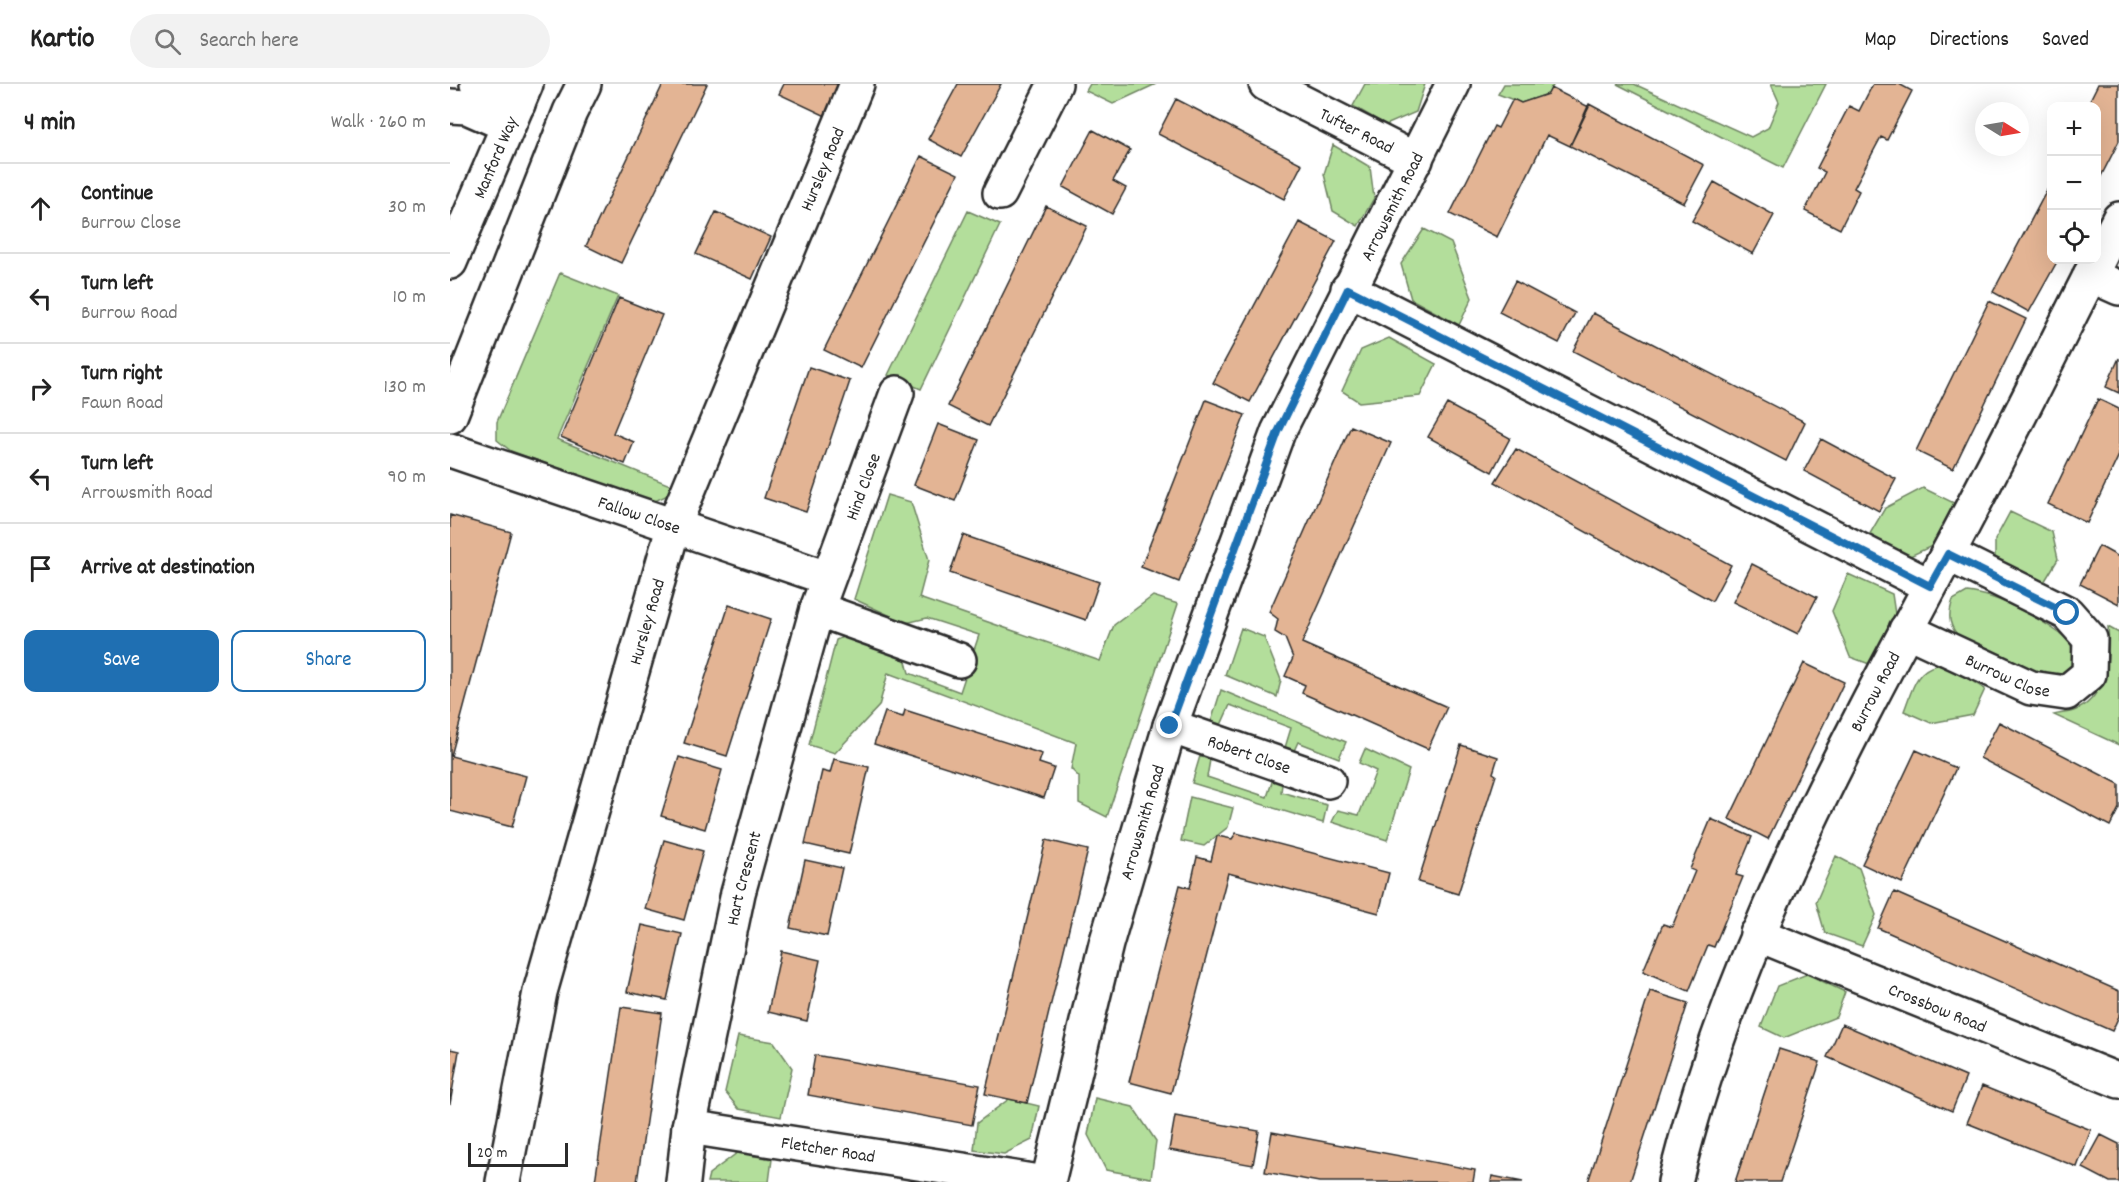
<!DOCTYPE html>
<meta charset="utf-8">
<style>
:root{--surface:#fff;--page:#f2f2f2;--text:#222;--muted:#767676;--line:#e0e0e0;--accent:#1f6fb2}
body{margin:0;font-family:Dekko,sans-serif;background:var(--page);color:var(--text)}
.controls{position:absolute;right:18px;top:18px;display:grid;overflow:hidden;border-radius:12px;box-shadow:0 6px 24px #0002}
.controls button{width:54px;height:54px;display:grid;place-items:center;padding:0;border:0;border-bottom:2px solid var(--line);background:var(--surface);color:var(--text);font:30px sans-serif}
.compass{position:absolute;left:1525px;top:18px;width:54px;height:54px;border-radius:50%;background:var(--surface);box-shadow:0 6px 24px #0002;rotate:101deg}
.scale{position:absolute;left:18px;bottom:15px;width:100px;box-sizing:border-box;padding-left:6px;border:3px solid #2b2b2b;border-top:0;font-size:16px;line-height:21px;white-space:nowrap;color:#2b2b2b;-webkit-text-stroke:4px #fff;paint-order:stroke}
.stop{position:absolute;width:18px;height:18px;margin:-14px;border:4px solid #1f6fb2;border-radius:50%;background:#fff}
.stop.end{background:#1f6fb2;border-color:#fff;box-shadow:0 2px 6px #0008}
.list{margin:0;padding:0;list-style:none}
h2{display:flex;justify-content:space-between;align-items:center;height:78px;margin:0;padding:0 24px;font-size:26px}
h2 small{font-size:20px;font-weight:400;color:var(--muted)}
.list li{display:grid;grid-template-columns:39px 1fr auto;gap:18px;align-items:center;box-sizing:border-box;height:90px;padding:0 24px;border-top:2px solid var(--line)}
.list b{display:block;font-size:22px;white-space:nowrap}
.list p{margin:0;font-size:20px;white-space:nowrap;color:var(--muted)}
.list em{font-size:20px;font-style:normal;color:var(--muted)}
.actions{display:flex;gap:12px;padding:18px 24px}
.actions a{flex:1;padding:14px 0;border:2px solid var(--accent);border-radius:12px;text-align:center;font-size:21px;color:var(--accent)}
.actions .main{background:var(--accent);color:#fff}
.icon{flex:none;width:33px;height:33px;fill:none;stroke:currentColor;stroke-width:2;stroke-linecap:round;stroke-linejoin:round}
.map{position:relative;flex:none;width:1669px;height:1098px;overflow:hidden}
header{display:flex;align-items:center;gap:36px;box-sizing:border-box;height:84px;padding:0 30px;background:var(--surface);border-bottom:2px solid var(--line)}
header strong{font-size:28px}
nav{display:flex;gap:33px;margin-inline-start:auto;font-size:21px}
.search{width:420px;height:54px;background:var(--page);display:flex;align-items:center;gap:15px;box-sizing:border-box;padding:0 21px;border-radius:33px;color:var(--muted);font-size:22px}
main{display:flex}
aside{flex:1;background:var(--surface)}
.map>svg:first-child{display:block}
.green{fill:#b3de9b;stroke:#6f8463;stroke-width:1.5}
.building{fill:#e3b494;stroke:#2b2b2b;stroke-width:1.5}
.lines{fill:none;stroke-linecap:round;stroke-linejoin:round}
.minor-casing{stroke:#2b2b2b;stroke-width:38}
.minor{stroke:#fff;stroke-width:33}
.route{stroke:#1f6fb2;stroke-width:8}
.labels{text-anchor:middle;stroke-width:6;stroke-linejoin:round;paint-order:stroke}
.street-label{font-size:18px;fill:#2b2b2b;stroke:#fff}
</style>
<header>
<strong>Kartio</strong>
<div class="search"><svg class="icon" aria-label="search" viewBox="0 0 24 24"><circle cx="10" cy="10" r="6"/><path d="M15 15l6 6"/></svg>Search here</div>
<nav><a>Map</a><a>Directions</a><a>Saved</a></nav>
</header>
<main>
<aside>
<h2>4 min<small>Walk · 260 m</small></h2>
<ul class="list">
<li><svg class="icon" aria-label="ahead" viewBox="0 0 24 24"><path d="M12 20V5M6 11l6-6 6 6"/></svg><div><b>Continue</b><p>Burrow Close</p></div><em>30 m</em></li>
<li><svg class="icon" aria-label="left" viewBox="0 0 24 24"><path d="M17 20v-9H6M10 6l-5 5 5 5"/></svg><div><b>Turn left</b><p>Burrow Road</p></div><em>10 m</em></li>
<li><svg class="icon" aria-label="right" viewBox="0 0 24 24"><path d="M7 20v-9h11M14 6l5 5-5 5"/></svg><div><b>Turn right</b><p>Fawn Road</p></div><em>130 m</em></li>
<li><svg class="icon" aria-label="left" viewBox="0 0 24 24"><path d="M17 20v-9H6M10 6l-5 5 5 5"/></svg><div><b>Turn left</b><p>Arrowsmith Road</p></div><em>90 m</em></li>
<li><svg class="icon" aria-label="arrive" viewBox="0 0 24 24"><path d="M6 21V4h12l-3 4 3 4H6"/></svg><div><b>Arrive at destination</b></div></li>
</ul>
<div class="actions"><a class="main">Save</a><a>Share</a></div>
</aside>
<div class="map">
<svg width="1669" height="1098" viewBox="0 0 1669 1098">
<rect width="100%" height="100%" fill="#fff"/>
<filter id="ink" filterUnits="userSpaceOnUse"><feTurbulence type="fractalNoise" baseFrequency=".0167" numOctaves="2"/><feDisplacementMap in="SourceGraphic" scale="12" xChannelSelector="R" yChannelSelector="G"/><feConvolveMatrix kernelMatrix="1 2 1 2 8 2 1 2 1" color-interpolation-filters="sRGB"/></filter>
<g filter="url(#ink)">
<path class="green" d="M640,0H706L663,20L636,7Z
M915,0H975L966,28L936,41L903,22Z
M1054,0H1104L1098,10L1071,19L1048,10Z
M1167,0H1184L1301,53L1318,44L1329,18L1321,0H1376L1333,84Z
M883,61L920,83L924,114L908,142L883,127L874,90Z
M518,127L550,141L471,305L438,291Z
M974,145L1001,159L1022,214L1009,241L961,215L951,180Z
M110,189L168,212L107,355L225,403L220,410L203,418L61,367L47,356V338Z
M939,254L986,280L970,312L909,318L892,307L911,266Z
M1473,404L1504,419L1482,462L1458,473L1418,453L1435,424Z
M437,411L461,418L479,476L469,514L650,577L664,541L703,512L728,520L657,733L629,719V693L621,685L626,659L438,589L429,622L385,669L359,661L386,556L399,550L453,566L459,589L510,608L529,551L477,534L456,539L404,515Z
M1560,428L1602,448L1608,475L1590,505L1545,480V456Z
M1398,490L1442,510L1446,537L1425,582L1400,573L1382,527Z
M1517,508C1550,511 1595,537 1621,558L1623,579L1619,589L1598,597L1512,556C1499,543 1497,533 1503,516Z
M1658,543L1669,549V661L1604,631C1611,629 1621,629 1628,625C1657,611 1660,571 1658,543Z
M791,544L814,553L831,596L827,613L775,591Z
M1487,581L1501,584L1535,605L1523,631L1481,639L1454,627C1462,607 1465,586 1487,581Z
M771,606L896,658L889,674L848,658L843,669L834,667L841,644L780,621L771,641L761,638Z
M915,665L959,686L937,756L882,738L888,726L909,731L926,687L909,679Z
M750,672L760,676L757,693L817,713L824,692L833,693L831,708L877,721L873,739L742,699Z
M740,713L783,724L778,743L754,762L731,757Z
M1386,772L1409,784L1426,831L1412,862L1375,849L1366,818Z
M1357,890L1395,908L1386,933L1334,954L1311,943L1327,902Z
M288,952L324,958L342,984L331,1033L289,1025L275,1008Z
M645,1014L683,1023L706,1057L701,1094L656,1086L638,1051Z
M559,1015L589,1022L582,1056L554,1070L524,1066L527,1039Z
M287,1069L322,1075L319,1098H257L259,1090Z"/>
<path class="building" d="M213,0H257L171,179L136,162Z
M334,0H396L380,34L329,10Z
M508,0H551L511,73L478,55Z
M1423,0H1449L1462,7L1437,56L1431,53L1404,104L1409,107L1390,145L1355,127L1375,88L1367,84L1399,22L1409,27Z
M1648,0H1669V57L1646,102V22H1637Z
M1101,4L1139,23L1120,62L1097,51L1047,153L1000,130L1044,42L1048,44L1063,15L1071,19L1098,10Z
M726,15L852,80L834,115L708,50Z
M1139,20L1254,81L1234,119L1120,62Z
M643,46L680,66L663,97L676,104L662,130L613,103Z
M471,72L508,90L411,284L374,266Z
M1264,98L1324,131L1303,170L1242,137Z
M1597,106L1602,109V176H1608L1579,228L1543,208Z
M596,122L637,142L538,342L498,322Z
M266,128L321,153L302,195L246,170Z
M849,138L886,157L800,318L763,299Z
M1065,197L1125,229L1109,259L1049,228Z
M169,214L212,231L163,349L184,358L175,380L111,353Z
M1539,217L1576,235L1503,385L1466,367Z
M1143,229L1355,338L1336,377L1123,267Z
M1669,274V309L1656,303Z
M359,283L400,297L356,428L314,414Z
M1648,315L1669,325V371L1637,439L1598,420Z
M756,316L795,331L729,498L691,483Z
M997,320L1060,354L1042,388L978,353Z
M488,340L529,356L505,417L464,401Z
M901,342L941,359L852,559L997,623L978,665L852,609L855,601L835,592L843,574L835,554L825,548L828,535L819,528Z
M1371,355L1446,395L1429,427L1354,387Z
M1066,365L1281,481L1262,517L1045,398Z
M0,431L61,448L1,672L76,692L62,743L0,727Z
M513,451L649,498L636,536L500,489Z
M1649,462L1669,473V520L1630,500Z
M1302,480L1367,513L1348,550L1283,518Z
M279,521L321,535L277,672L234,659Z
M1354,579L1394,598L1318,755L1279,735Z
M455,626L592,670L589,679L604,684L594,714L424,660L435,628L453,633Z
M1549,638L1669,700V724L1660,742L1530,674Z
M1011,661L1048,673L1043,689L1046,691L1008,810L968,798Z
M1466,666L1506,684L1452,799L1412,780Z
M229,673L272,686L255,745L211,732Z
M384,675L419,683L399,770L355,760L372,687L380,689Z
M1261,735L1302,753L1286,791L1293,793L1264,863L1258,861L1239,907L1193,887L1213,840L1222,843L1245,787L1240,785Z
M786,749L939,789L929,829L778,789L721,1009L679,998L730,801L740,804L747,773L761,777L767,752L782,755Z
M214,756L253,767L234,836L195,825Z
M596,756L638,766L577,1019L535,1010Z
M355,776L392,784L377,852L340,844Z
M1444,808L1669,907V932L1662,947L1428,844Z
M192,841L232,850L217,916L177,908Z
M331,867L370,876L357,937L318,928Z
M1200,907L1238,919L1180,1098H1138Z
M171,923L212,929L187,1098H145Z
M1392,940L1516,993L1502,1027L1377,973Z
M0,965L9,967L0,1020Z
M1329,965L1370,978L1330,1098H1285Z
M365,971L530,1001L522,1041L358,1011Z
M1532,1002L1641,1046L1627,1083L1517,1039Z
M725,1032L809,1047L803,1081L719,1066Z
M822,1048L1025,1086L1023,1098H869L815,1088Z
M1651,1051L1669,1060V1098H1660L1633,1084Z
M1042,1092L1073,1098H1041Z"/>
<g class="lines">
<g class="minor-casing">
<g id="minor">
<path d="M27,0L68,20"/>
<path id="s1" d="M816,0L966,76"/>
<path d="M0,22L17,23L58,41"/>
<path d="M550,109L605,0"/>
<path id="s2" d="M0,178L76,0"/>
<path d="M1640,191L1669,204"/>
<path d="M898,205L1480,502"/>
<path d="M0,332L120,28L134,0"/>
<path id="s3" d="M0,366L377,494"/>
<path d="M367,525L509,576"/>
<path id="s4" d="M1456,546L1581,604L1616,609L1639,590L1640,555L1617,529L1498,470"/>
<path id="s5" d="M720,642L878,697"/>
<path id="s6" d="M1307,850L1669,997"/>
<path id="s7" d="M239,1043L589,1098"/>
<path id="s8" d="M53,1098L90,908L224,441L407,0"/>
<path id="s9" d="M233,1098L239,1043L288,809L367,525L447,309"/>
<path id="s10" d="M598,1098L656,860L720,642L828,348L1003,0"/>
<path id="s11" d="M1225,1098C1278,877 1389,672 1496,473C1556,362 1611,248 1669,135"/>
</g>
</g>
<use href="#minor" class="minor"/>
</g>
</g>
<g class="lines" filter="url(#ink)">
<path class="route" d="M720,642L828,348L898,205L1480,502L1498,470L1617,529"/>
</g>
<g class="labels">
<g class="street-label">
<text dy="6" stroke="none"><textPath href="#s1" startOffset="102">Tufter Road</textPath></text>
<text dy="6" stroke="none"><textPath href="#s2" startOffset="114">Manford Way</textPath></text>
<text dy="6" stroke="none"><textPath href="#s8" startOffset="1065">Hursley Road</textPath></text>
<text dy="6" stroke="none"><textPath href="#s10" startOffset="1038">Arrowsmith Road</textPath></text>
<text dy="6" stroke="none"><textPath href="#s9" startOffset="720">Hind Close</textPath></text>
<text dy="6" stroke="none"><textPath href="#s3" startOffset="200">Fallow Close</textPath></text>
<text dy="6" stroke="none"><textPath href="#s8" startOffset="579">Hursley Road</textPath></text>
<text dy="6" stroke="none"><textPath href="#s4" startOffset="112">Burrow Close</textPath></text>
<text dy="6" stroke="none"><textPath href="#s11" startOffset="531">Burrow Road</textPath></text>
<text dy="6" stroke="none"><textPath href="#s5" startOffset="84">Robert Close</textPath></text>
<text dy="6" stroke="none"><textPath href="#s10" startOffset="372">Arrowsmith Road</textPath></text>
<text dy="6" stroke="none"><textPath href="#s9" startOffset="310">Hart Crescent</textPath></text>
<text dy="6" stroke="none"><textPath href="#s6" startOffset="195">Crossbow Road</textPath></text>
<text dy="6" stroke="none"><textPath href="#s7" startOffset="141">Fletcher Road</textPath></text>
</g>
</g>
</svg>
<div class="controls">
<button>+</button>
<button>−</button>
<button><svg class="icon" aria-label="locate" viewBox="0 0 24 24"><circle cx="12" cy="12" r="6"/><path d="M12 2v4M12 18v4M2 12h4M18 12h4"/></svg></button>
</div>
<svg class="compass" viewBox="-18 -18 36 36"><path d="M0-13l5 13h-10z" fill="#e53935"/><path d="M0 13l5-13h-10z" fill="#767676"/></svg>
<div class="scale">20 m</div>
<div class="stop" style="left:1617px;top:529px"></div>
<div class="stop end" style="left:720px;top:642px"></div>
</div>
</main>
